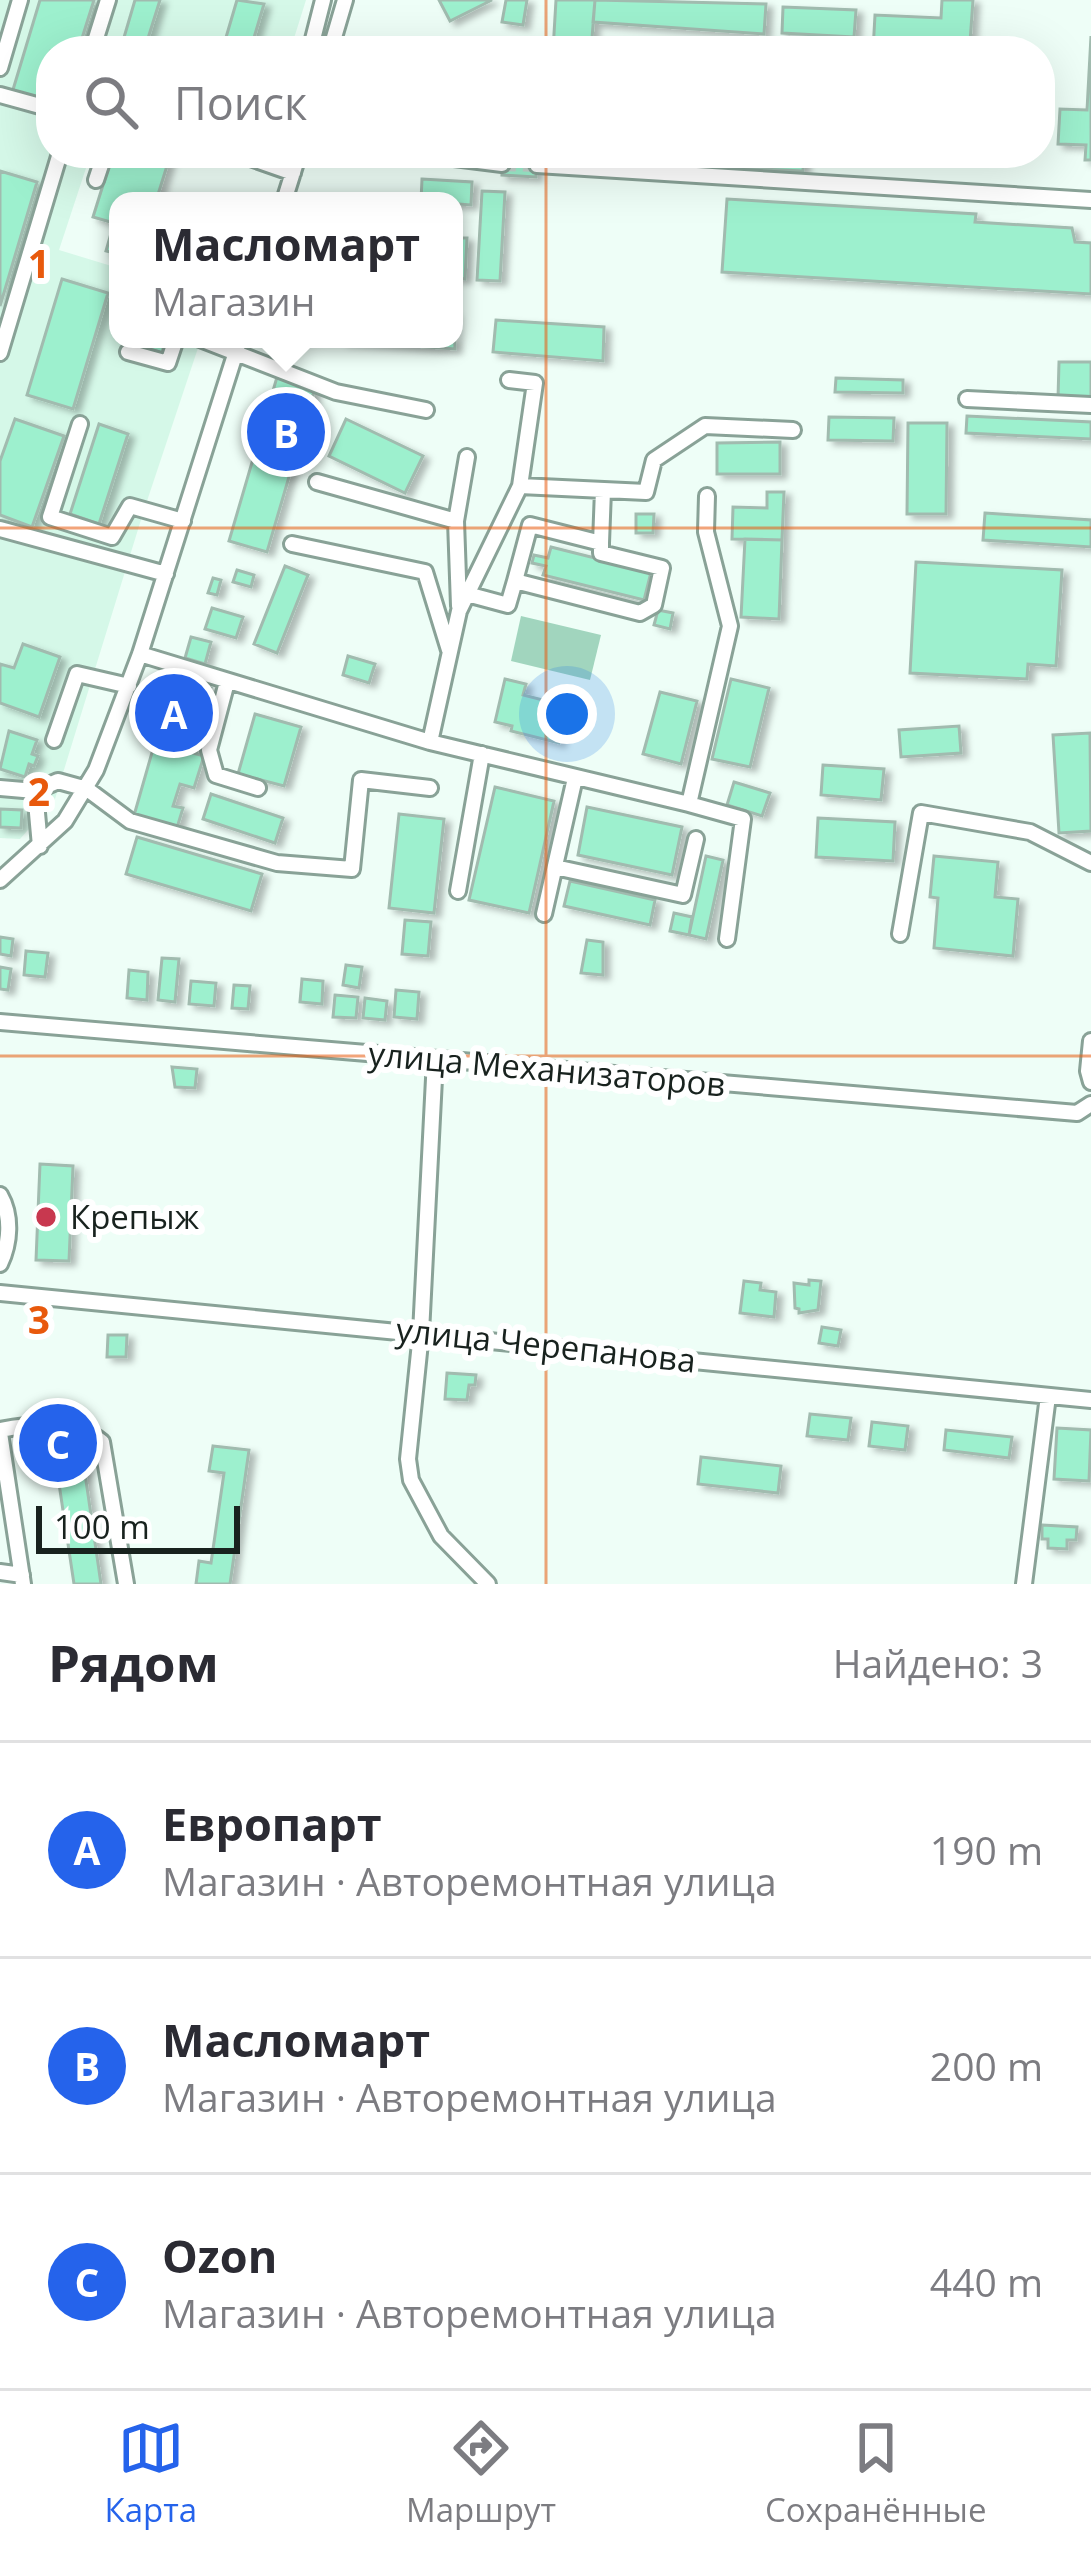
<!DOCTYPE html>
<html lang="ru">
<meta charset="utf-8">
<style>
:root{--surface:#fff;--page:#f2f2f3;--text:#2b2b33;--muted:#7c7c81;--line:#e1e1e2;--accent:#2563eb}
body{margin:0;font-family:"Open Sans",sans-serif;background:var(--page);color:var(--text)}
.scale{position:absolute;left:36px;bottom:30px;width:204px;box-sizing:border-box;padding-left:12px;border:6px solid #18221e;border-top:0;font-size:33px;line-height:42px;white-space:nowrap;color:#18221e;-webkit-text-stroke:9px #fff;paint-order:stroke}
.you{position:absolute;left:567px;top:714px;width:42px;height:42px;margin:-30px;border:9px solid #fff;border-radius:50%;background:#1a73e8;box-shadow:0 0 0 18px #1a73e833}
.badge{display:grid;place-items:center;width:78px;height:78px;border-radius:50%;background:var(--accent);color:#fff;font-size:39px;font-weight:700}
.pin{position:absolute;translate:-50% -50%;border:6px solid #fff;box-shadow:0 3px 12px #0006}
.popup{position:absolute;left:109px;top:192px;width:354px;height:156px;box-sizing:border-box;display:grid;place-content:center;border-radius:24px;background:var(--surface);filter:drop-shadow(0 3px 9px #0005);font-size:39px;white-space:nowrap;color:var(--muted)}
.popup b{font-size:45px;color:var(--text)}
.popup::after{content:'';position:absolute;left:50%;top:100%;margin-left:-24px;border:24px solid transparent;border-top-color:var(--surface)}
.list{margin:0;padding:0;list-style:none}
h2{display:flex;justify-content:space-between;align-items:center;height:156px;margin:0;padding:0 48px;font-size:51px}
h2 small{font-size:39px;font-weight:400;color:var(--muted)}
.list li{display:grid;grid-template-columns:78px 1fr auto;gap:36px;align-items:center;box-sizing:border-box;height:216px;padding:0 48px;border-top:3px solid var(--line)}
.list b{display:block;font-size:45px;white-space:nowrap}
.list p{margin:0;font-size:39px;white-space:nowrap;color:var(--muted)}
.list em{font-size:39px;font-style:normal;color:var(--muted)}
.icon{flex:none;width:66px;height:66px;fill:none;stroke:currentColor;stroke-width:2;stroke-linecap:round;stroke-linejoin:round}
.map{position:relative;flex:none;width:1091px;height:1584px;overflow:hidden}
.search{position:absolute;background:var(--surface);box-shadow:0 12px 48px #0002;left:36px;right:36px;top:36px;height:132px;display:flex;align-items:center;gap:30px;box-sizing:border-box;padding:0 42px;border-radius:48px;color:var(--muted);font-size:45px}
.sheet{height:804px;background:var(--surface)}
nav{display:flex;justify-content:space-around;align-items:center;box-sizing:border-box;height:168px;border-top:3px solid var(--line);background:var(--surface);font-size:33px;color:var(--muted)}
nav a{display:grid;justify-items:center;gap:6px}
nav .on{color:var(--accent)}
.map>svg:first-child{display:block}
.built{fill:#d5f8e8}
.green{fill:#a1d5be}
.building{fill:#9df0ce;stroke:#a1bbaf;stroke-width:3;filter:url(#shadow)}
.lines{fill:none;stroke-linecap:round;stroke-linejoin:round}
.minor-tunnel{stroke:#c3d2cc;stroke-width:14;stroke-dasharray:14 7;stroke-linecap:butt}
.minor-casing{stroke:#89a297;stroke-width:20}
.minor{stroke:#fff;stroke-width:14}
.grid{fill:none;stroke:#e8590c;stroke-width:3;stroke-opacity:0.55}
.poi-dot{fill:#c8384f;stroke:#fff;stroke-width:4.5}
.labels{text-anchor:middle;stroke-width:12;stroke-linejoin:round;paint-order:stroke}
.street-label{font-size:33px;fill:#18221e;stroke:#fff}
.poi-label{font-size:33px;fill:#18221e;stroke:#fff;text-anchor:start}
.grid-label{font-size:39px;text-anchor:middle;font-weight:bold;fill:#e8590c;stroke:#fff;stroke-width:12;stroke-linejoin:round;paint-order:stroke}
</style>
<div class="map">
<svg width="1091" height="1584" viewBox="0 0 1091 1584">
<defs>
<filter id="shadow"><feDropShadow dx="6" dy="4" stdDeviation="3" flood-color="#0004"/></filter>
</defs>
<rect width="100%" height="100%" fill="#eefef7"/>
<path class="built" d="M0,0H306L290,51H51V153H91L59,250L118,268V339H201L144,510L55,799L20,839L0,838Z"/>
<path class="green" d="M521,616L601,635L590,680L511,661Z"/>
<path class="building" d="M40,0H94L78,51H51V105L12,93Z
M135,0H160L144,51H120Z
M237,0L264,4L250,51H222Z
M439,0H492L450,21Z
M506,0H527L523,25L502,22Z
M556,0H595L591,51H553Z
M595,0L766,4L764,34L593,22Z
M942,0H973L970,42L938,40V51H873L875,15L941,18Z
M783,7L856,10L854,37L782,33Z
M1091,36V160H1085L1086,145L1058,144L1060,109L1087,110Z
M113,153H171L156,201H118V254L106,251L114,223L93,217Z
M503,153H537L536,177L502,175Z
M598,153H804L803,171L598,161Z
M0,171L37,182L0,306Z
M422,179L472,182L471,205L421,201Z
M482,191L505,192L500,281L477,280Z
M727,199L976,214L975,222L1072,228L1075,242L1091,243V294L722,272Z
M454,238H467L465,279L454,278Z
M62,279L108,293L73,409L27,395Z
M454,312L455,349L341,341L454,339Z
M496,320L604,327L603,361L493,352Z
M141,339H165L162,353L139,346Z
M1059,362H1091V400L1058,399Z
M277,377L315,388L267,552L229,541Z
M836,378L903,380V393L835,392Z
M967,416L1091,422V439L966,433Z
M829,417L894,418L893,441L828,440Z
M15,419L64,436L32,527L0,515V461Z
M346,419L423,456L405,493L329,456Z
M908,423H947L946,514H907Z
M99,424L128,434L99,524L70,514Z
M780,442V474H717V443Z
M767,492H784L782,540L732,539L733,507L767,508Z
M985,513L1091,520V547L983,540Z
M636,514H654L653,533H636Z
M745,539L782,540L779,619L741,617Z
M551,547L651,572L644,600L543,575L546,566L532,563L534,555L548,558Z
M916,562L1062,570L1056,666L1028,664L1027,679L910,673Z
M285,566L308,575L277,653L254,644Z
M237,570L254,575L251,587L233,582Z
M213,578L221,580L217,595L208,593Z
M212,608L243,617L236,638L205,629Z
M658,610L673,613L670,629L654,625Z
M191,637L211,642L205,664L185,658Z
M23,644L60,657L39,717L0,703V664L14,668Z
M348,656L375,664L369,683L343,675Z
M174,677L211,688L208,697L212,698L196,754L155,742Z
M505,679L526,684L523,695L551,702L549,712L565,715L559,743L511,731L512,726L495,722Z
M731,679L769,688L750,767L712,759Z
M660,692L697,701L681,764L643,754Z
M255,714L301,727L284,786L238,774Z
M959,726L961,753L901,757L899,730Z
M9,731L37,740L32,754L38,756L34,766L29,764L25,777L0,769Z
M1090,733L1091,831L1059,833L1053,735Z
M155,742L204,756L194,788L180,784L173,806L183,808L176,831L133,819Z
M823,765L884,769L881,800L821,795Z
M734,782L770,793L762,816L727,805Z
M495,787L554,801L529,913L469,900Z
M211,794L283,818L275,843L203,819Z
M587,807L682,827L672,875L578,855Z
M0,809L22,810L21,828L0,827Z
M399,814L444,819L434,913L389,908Z
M818,818L895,822L893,861L816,857Z
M137,837L262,874L251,911L126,874Z
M706,856L723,860L706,939L689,935Z
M934,856L998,862L995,897L1018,899L1013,956L934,948L938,898L930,897Z
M570,881L655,900L650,925L564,906Z
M674,913L692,917L689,935L670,931Z
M405,920L431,922L428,956L402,954Z
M0,937L13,939L11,956L0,954Z
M587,940L603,942V975L581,973Z
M26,951L48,953L45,977L24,975Z
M162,958L179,959L175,1002L158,1000Z
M346,965L362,967L359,988L343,985Z
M0,967L11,969L8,990L0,989Z
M129,970L148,972L147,1000L127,998Z
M302,979L323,981L322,1004L300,1002Z
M191,981L216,983L214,1006L189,1004Z
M234,985L250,986L248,1009L232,1008Z
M396,990L419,992L417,1019L394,1017Z
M335,995L358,997L356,1018L333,1017Z
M365,998L387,1001L385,1020L363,1018Z
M172,1067L197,1069L195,1088L175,1087Z
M40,1164L73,1166L69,1261L36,1260Z
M809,1280L821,1281L818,1310L799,1313V1309L795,1308L794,1283L809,1285Z
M744,1281L761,1283L760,1290L776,1292L774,1317L740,1313Z
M822,1327L841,1330L838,1346L819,1343Z
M108,1335H127L126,1357H107Z
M447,1373L476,1375L475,1385H469L467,1400L445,1399Z
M810,1414L851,1418L848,1440L807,1436Z
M872,1422L908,1426L905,1450L869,1446Z
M1057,1428L1091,1430L1089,1481L1054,1479Z
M946,1430L1012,1437L1009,1458L944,1450Z
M79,1434L82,1453L55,1457L52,1438Z
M213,1446L249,1450L230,1584H196L199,1561L211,1563L224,1473L209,1471Z
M82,1453L101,1584H74L55,1457Z
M701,1457L781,1466L778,1493L698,1484Z
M1042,1525L1077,1527L1076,1540H1067V1549L1048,1548V1539H1042Z"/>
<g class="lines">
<path class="minor-tunnel" d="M502,164L537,165"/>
<g class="minor-casing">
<path id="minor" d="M92,51L108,0
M310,51L323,0
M330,51L345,0
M0,68L20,0
M0,95L51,109
M236,153L293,173
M414,153L502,164
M537,165L1091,200
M96,180L105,153
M284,201L299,153
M200,339L336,392L426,410
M128,352L168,363L176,339
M0,353L60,153
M509,380L535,383L520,486
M967,399L1091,405
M80,424L50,517L112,537L130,506L183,521
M317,482L456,521
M0,529L166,574
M601,543V553L662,568L654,605L640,613L515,581L530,525L601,543L603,490
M292,544L425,572L449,650
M467,594L508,605L515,581
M459,606L456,521L467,457
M140,654L430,742L689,804L730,626L706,532L707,496
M227,682L209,750L216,775L258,788
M54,740L77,674L129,686
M430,742L459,611L520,486L646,492L654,460L705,426L793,430
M0,788L35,791L58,781L87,789L130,821L277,863L352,869L361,780L430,788
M35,791L40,846
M689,804L743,819L727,939
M555,867L683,895L696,839
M0,880L65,821L96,770L140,654L240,339
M458,891L482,754
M544,914L575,778
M900,934L921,813L1030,832L1091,863
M0,1022L1077,1113L1091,1104
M1091,1041L1088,1071L1091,1082
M435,1059L421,1333L408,1459L411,1480L441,1536L488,1584
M0,1195C12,1216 10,1243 0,1264
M0,1293L1091,1400
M0,1430C32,1424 76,1420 102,1442L126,1584
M0,1433L23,1584
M0,1572L22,1575
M1024,1584L1048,1396"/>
</g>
<use href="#minor" class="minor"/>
</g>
<path class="grid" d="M546,0V51M546,153V1584M0,528H1091M0,1056H1091"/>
<circle class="poi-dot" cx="46" cy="1217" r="12"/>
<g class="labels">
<g class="street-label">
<text transform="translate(547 1069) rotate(5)" y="12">улица Механизаторов</text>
<text transform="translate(546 1345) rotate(6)" y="12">улица Черепанова</text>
</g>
<g class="poi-label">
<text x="70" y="1229">Крепыж</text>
</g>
</g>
<g class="grid-label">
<text x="39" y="278">1</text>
<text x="39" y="806">2</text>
<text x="39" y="1334">3</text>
</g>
</svg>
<div class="scale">100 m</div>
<div class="you"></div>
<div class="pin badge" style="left:174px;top:713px">A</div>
<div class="pin badge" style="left:286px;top:432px">B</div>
<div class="popup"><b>Масломарт</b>Магазин</div>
<div class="pin badge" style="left:58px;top:1443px">C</div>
<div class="search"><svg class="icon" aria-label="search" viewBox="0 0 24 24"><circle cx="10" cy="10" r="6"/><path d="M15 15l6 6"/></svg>Поиск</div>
</div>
<section class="sheet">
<h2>Рядом<small>Найдено: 3</small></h2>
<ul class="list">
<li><span class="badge">A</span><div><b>Европарт</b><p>Магазин · Авторемонтная улица</p></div><em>190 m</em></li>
<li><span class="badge">B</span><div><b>Масломарт</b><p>Магазин · Авторемонтная улица</p></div><em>200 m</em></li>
<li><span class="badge">C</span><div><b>Ozon</b><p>Магазин · Авторемонтная улица</p></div><em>440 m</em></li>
</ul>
</section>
<nav>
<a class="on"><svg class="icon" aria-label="map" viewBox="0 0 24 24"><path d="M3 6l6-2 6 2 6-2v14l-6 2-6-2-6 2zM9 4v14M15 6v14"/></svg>Карта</a>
<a><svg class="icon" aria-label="directions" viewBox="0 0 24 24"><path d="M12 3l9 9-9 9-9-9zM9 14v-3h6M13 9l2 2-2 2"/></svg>Маршрут</a>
<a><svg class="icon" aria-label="saved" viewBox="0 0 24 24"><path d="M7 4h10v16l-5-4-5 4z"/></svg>Сохранённые</a>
</nav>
